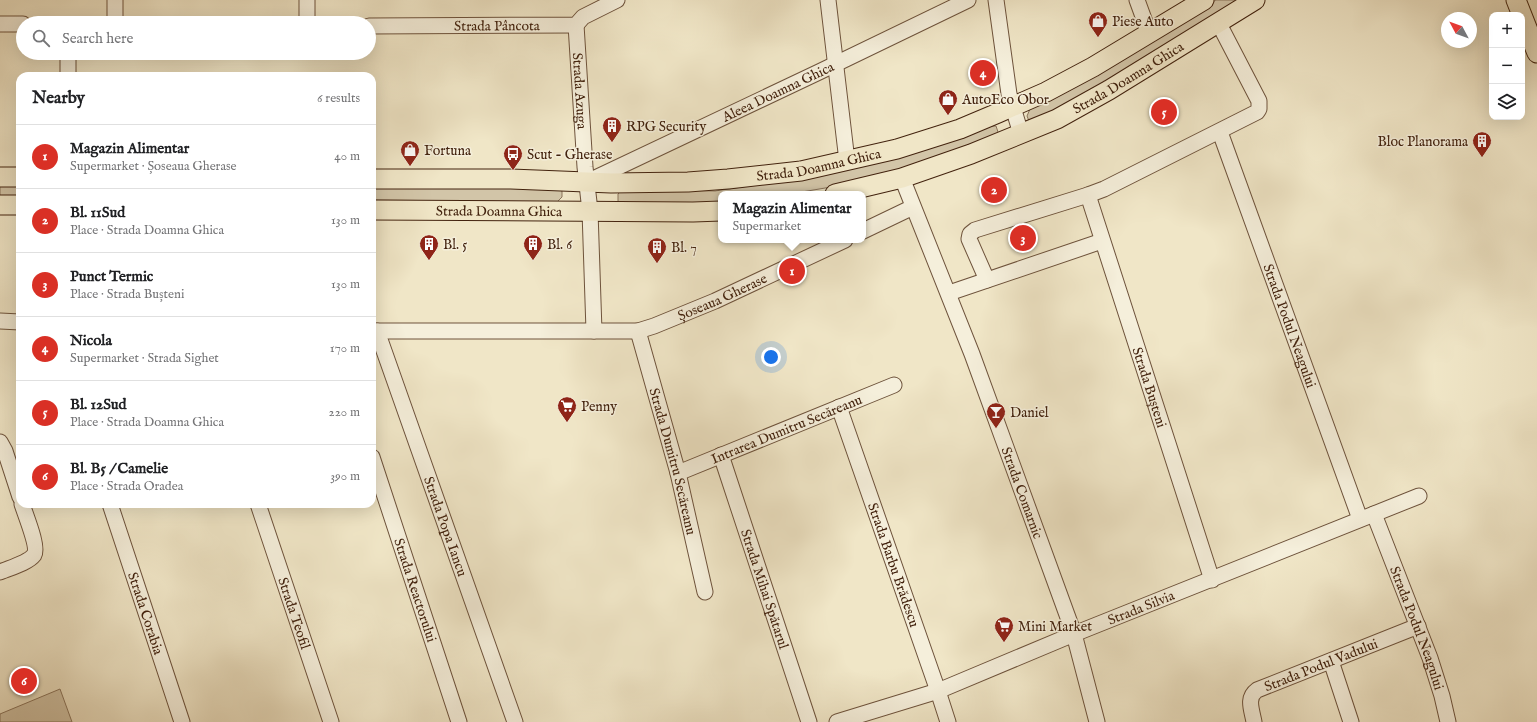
<!DOCTYPE html>
<meta charset="utf-8">
<style>
:root{--surface:#fff;--page:#f6f6f6;--text:#202124;--muted:#757577;--line:#e0e0e0;--accent:#d93025}
body{margin:0;font-family:"IM FELL English",serif;background:var(--page);color:var(--text)}
.controls{position:absolute;right:12px;top:12px;display:grid;overflow:hidden;border-radius:8px;box-shadow:0 4px 16px #0002}
.controls button{width:36px;height:36px;display:grid;place-items:center;padding:0;border:0;border-bottom:1px solid var(--line);background:var(--surface);color:var(--text);font:20px sans-serif}
.compass{position:absolute;left:1441px;top:12px;width:36px;height:36px;border-radius:50%;background:var(--surface);box-shadow:0 4px 16px #0002;rotate:311deg}
.you{position:absolute;left:771px;top:357px;width:14px;height:14px;margin:-10px;border:3px solid #fff;border-radius:50%;background:#1a73e8;box-shadow:0 0 0 6px #1a73e833}
.badge{display:grid;place-items:center;width:26px;height:26px;border-radius:50%;background:var(--accent);color:#fff;font-size:13px;font-weight:700}
.pin{position:absolute;translate:-50% -50%;border:2px solid #fff;box-shadow:0 1px 4px #0006}
.popup{position:absolute;left:718px;top:191px;width:148px;height:52px;box-sizing:border-box;display:grid;place-content:center;border-radius:8px;background:var(--surface);filter:drop-shadow(0 1px 3px #0005);font-size:13px;white-space:nowrap;color:var(--muted)}
.popup b{font-size:15px;color:var(--text)}
.popup::after{content:'';position:absolute;left:50%;top:100%;margin-left:-8px;border:8px solid transparent;border-top-color:var(--surface)}
.list{margin:0;padding:0;list-style:none}
h2{display:flex;justify-content:space-between;align-items:center;height:52px;margin:0;padding:0 16px;font-size:17px}
h2 small{font-size:13px;font-weight:400;color:var(--muted)}
.list li{display:grid;grid-template-columns:26px 1fr auto;gap:12px;align-items:center;box-sizing:border-box;height:64px;padding:0 16px;border-top:1px solid var(--line)}
.list b{display:block;font-size:15px;white-space:nowrap}
.list p{margin:0;font-size:13px;white-space:nowrap;color:var(--muted)}
.list em{font-size:13px;font-style:normal;color:var(--muted)}
.icon{flex:none;width:22px;height:22px;fill:none;stroke:currentColor;stroke-width:2;stroke-linecap:round;stroke-linejoin:round}
.map{position:relative;flex:none;width:1537px;height:722px;overflow:hidden}
.search{position:absolute;background:var(--surface);box-shadow:0 4px 16px #0002;left:16px;top:16px;width:360px;height:44px;display:flex;align-items:center;gap:10px;box-sizing:border-box;padding:0 14px;border-radius:22px;color:var(--muted);font-size:15px}
.panel{position:absolute;background:var(--surface);box-shadow:0 4px 16px #0002;left:16px;top:72px;width:360px;height:436px;border-radius:12px}
.map>svg:first-child{display:block}
.grass{fill:#d2c5a8;stroke:#8a745b}
.lines{fill:none;stroke-linecap:round;stroke-linejoin:round}
.minor-casing{stroke:#6e533c;stroke-width:17}
.major-casing{stroke:#42220e;stroke-width:21}
.minor{stroke:#f5efdb;stroke-width:15}
.major{stroke:#f0e6c7;stroke-width:19}
.labels{text-anchor:middle;stroke-width:3;stroke-linejoin:round;paint-order:stroke}
.poi-label{font-size:14px;fill:#42220e;stroke:#f5efdb;text-anchor:start}
.street-label{font-size:14px;fill:#42220e;stroke:#f5efdb}
</style>
<div class="map">
<svg width="1537" height="722" viewBox="0 0 1537 722">
<rect width="100%" height="100%" fill="#f0e6c7"/>
<filter id="stains"><feTurbulence type="fractalNoise" baseFrequency=".005" numOctaves="4"/><feColorMatrix values="0 0 0 0 .2 0 0 0 0 .09 0 0 0 0 .02 0 0 0 .5 -.17"/></filter>
<radialGradient id="worn" r=".72"><stop offset=".6" stop-color="#630" stop-opacity="0"/><stop offset="1" stop-color="#630" stop-opacity=".3"/></radialGradient>
<path class="grass" d="M1216,0H1242L1065,108L1029,121L1027,116L1030,109L1062,93Z
M988,126H996L998,132L993,137L892,173L831,187L790,194H721V203L622,204L618,201V194L623,189L715,191L802,178Z
M0,185H20V196H0Z
M372,186L557,188L562,191V197L557,202L372,200Z
M60,689L72,722H0V714Z"/>
<g class="lines">
<g class="minor-casing">
<g id="minor">
<path d="M828,0L847,161"/>
<path d="M996,0L1009,94L1021,134"/>
<path d="M1137,0L1149,33"/>
<path d="M115,23V0"/>
<path d="M307,23V0"/>
<path d="M0,24H23"/>
<path id="s1" d="M576,25L585,167L590,211L594,331"/>
<path id="s2" d="M369,26L576,25L583,17L617,0"/>
<path d="M68,53V76"/>
<path id="s3" d="M1220,132L1360,519"/>
<path id="s4" d="M902,178L972,354L1074,634L1097,722"/>
<path id="s5" d="M589,181L819,72L968,0"/>
<path id="s6" d="M1088,195L1212,580"/>
<path d="M863,231L913,207"/>
<path d="M987,280L969,239L970,234L975,230L1088,195L1104,189L1257,112L1259,109V101L1218,22"/>
<path d="M949,293L1102,241"/>
<path d="M0,321L20,322"/>
<path id="s7" d="M372,331H638L654,326L715,301L845,240"/>
<path id="s8" d="M377,331L515,722"/>
<path id="s9" d="M638,331L678,473L705,592"/>
<path id="s10" d="M839,407L938,691L948,722"/>
<path d="M0,442L5,451L20,497"/>
<path id="s11" d="M721,455L809,722"/>
<path id="s12" d="M372,457L459,722"/>
<path id="s13" d="M678,473L894,385"/>
<path id="s14" d="M110,504L182,722"/>
<path id="s15" d="M258,504L331,722"/>
<path id="s16" d="M1374,514L1430,658L1442,696L1448,722"/>
<path d="M0,572C9,568 28,563 34,555C39,547 25,514 22,504"/>
<path d="M1331,661L1351,722"/>
<path id="s17" d="M837,722L938,691L1074,634L1419,496"/>
<path id="s18" d="M1254,722C1252,710 1246,698 1257,690L1418,626"/>
</g>
</g>
<g class="major-casing">
<g id="major">
<path d="M1516,0L1537,53"/>
<path d="M0,177H20"/>
<path id="s19" d="M372,179H511L611,183L688,182L728,179L801,171L897,149L960,129L998,113L1046,92L1093,67L1204,0"/>
<path id="s20" d="M835,194L902,178L971,154L1057,119L1109,90L1255,0"/>
<path d="M0,205H20"/>
<path id="s21" d="M372,210L693,212L721,211"/>
</g>
</g>
<use href="#minor" class="minor"/>
<use href="#major" class="major"/>
</g>
<defs>
<g id="shop-pin" transform="scale(1)"><path d="M0 17L-7.5 6A9.5 9.5 0 1 1 7.5 6Z" fill="#8f2418" stroke="#f5efdb"/><path d="M-5-2.5h2.3a2.7 3.5 0 0 1 5.4 0H5L5.5 6h-11ZM-1.5-2.5h3a1.5 2.3 0 0 0-3 0Z" fill="#fff"/></g>
<g id="building-pin" transform="scale(1)"><path d="M0 17L-7.5 6A9.5 9.5 0 1 1 7.5 6Z" fill="#8f2418" stroke="#f5efdb"/><path d="M-4-6H4V6H1V3H-1V6H-4ZM-2.5-4.3h1.7v1.8h-1.7ZM.8-4.3h1.7v1.8H.8ZM-2.5-1h1.7V.8h-1.7ZM.8-1h1.7V.8H.8Z" fill="#fff"/></g>
<g id="bus-pin" transform="scale(1)"><path d="M0 17L-7.5 6A9.5 9.5 0 1 1 7.5 6Z" fill="#8f2418" stroke="#f5efdb"/><path d="M-5-6H5V4H4V6H2V4H-2V6H-4V4H-5ZM-3.5-4V0h7V-4ZM-3.5 1.2v1.5H-2V1.2ZM2 1.2v1.5H3.5V1.2Z" fill="#fff"/></g>
<g id="supermarket-pin" transform="scale(1)"><path d="M0 17L-7.5 6A9.5 9.5 0 1 1 7.5 6Z" fill="#8f2418" stroke="#f5efdb"/><path d="M-6-5.5h2.5l.6 2H6L4.5 2H-2.5L-4.4-4H-6ZM-1.5 3.2a1.3 1.3 0 1 0 .1 0ZM3 3.2a1.3 1.3 0 1 0 .1 0Z" fill="#fff"/></g>
<g id="bar-pin" transform="scale(1)"><path d="M0 17L-7.5 6A9.5 9.5 0 1 1 7.5 6Z" fill="#8f2418" stroke="#f5efdb"/><path d="M-6-5H6L.8 .8V4.5H3.5V6h-7V4.5H-.8V.8Z" fill="#fff"/></g>
</defs>
<g fill-rule="evenodd">
<use href="#shop-pin" x="1098" y="21"/>
<use href="#shop-pin" x="948" y="99"/>
<use href="#building-pin" x="612" y="126"/>
<use href="#building-pin" x="1482" y="141"/>
<use href="#shop-pin" x="410" y="150"/>
<use href="#bus-pin" x="513" y="154"/>
<use href="#building-pin" x="429" y="244"/>
<use href="#building-pin" x="533" y="244"/>
<use href="#building-pin" x="657" y="247"/>
<use href="#supermarket-pin" x="567" y="406"/>
<use href="#bar-pin" x="996" y="412"/>
<use href="#supermarket-pin" x="1004" y="626"/>
</g>
<g class="labels">
<g class="poi-label">
<text x="1112" y="26">Piese Auto</text>
<text x="962" y="104">AutoEco Obor</text>
<text x="626" y="131">RPG Security</text>
<text x="1468" y="146" text-anchor="end">Bloc Planorama</text>
<text x="424" y="155">Fortuna</text>
<text x="527" y="159">Scut - Gherase</text>
<text x="443" y="249">Bl. 5</text>
<text x="547" y="249">Bl. 6</text>
<text x="671" y="252">Bl. 7</text>
<text x="581" y="411">Penny</text>
<text x="1010" y="417">Daniel</text>
<text x="1018" y="631">Mini Market</text>
</g>
<g class="street-label">
<text dy="5" stroke="none"><textPath href="#s2" startOffset="128">Strada Pâncota</textPath></text>
<text dy="5" stroke="none"><textPath href="#s20" startOffset="317">Strada Doamna Ghica</textPath></text>
<text dy="5" stroke="none"><textPath href="#s1" startOffset="66">Strada Azuga</textPath></text>
<text dy="5" stroke="none"><textPath href="#s5" startOffset="209">Aleea Doamna Ghica</textPath></text>
<text dy="5" stroke="none"><textPath href="#s19" startOffset="448">Strada Doamna Ghica</textPath></text>
<text dy="5" stroke="none"><textPath href="#s21" startOffset="127">Strada Doamna Ghica</textPath></text>
<text dy="5" stroke="none"><textPath href="#s7" startOffset="357">Șoseaua Gherase</textPath></text>
<text dy="5" stroke="none"><textPath href="#s3" startOffset="206">Strada Podul Neagului</textPath></text>
<text dy="5" stroke="none"><textPath href="#s6" startOffset="202">Strada Bușteni</textPath></text>
<text dy="5" stroke="none"><textPath href="#s13" startOffset="117">Intrarea Dumitru Secăreanu</textPath></text>
<text dy="5" stroke="none"><textPath href="#s9" startOffset="135">Strada Dumitru Secăreanu</textPath></text>
<text dy="5" stroke="none"><textPath href="#s4" startOffset="337">Strada Comarnic</textPath></text>
<text dy="5" stroke="none"><textPath href="#s8" startOffset="207">Strada Popa Iancu</textPath></text>
<text dy="5" stroke="none"><textPath href="#s10" startOffset="167">Strada Barbu Brădescu</textPath></text>
<text dy="5" stroke="none"><textPath href="#s11" startOffset="141">Strada Mihai Spătarul</textPath></text>
<text dy="5" stroke="none"><textPath href="#s12" startOffset="140">Strada Reactorului</textPath></text>
<text dy="5" stroke="none"><textPath href="#s17" startOffset="325">Strada Silvia</textPath></text>
<text dy="5" stroke="none"><textPath href="#s14" startOffset="115">Strada Corabia</textPath></text>
<text dy="5" stroke="none"><textPath href="#s15" startOffset="115">Strada Teofil</textPath></text>
<text dy="5" stroke="none"><textPath href="#s16" startOffset="122">Strada Podul Neagului</textPath></text>
<text dy="5" stroke="none"><textPath href="#s18" startOffset="103">Strada Podul Vadului</textPath></text>
</g>
</g>
<rect width="100%" height="100%" filter="url(#stains)"/>
<rect width="100%" height="100%" fill="url(#worn)"/>
</svg>
<div class="controls">
<button>+</button>
<button>−</button>
<button><svg class="icon" aria-label="layers" viewBox="0 0 24 24"><path d="M12 4l9 5-9 5-9-5zM3 14l9 5 9-5"/></svg></button>
</div>
<svg class="compass" viewBox="-18 -18 36 36"><path d="M0-13l5 13h-10z" fill="#e53935"/><path d="M0 13l5-13h-10z" fill="#757577"/></svg>
<div class="you"></div>
<div class="pin badge" style="left:792px;top:271px">1</div>
<div class="popup"><b>Magazin Alimentar</b>Supermarket</div>
<div class="pin badge" style="left:994px;top:190px">2</div>
<div class="pin badge" style="left:1023px;top:238px">3</div>
<div class="pin badge" style="left:983px;top:73px">4</div>
<div class="pin badge" style="left:1164px;top:112px">5</div>
<div class="pin badge" style="left:24px;top:681px">6</div>
<div class="search"><svg class="icon" aria-label="search" viewBox="0 0 24 24"><circle cx="10" cy="10" r="6"/><path d="M15 15l6 6"/></svg>Search here</div>
<section class="panel">
<h2>Nearby<small>6 results</small></h2>
<ul class="list">
<li><span class="badge">1</span><div><b>Magazin Alimentar</b><p>Supermarket · Șoseaua Gherase</p></div><em>40 m</em></li>
<li><span class="badge">2</span><div><b>Bl. 11Sud</b><p>Place · Strada Doamna Ghica</p></div><em>130 m</em></li>
<li><span class="badge">3</span><div><b>Punct Termic</b><p>Place · Strada Bușteni</p></div><em>130 m</em></li>
<li><span class="badge">4</span><div><b>Nicola</b><p>Supermarket · Strada Sighet</p></div><em>170 m</em></li>
<li><span class="badge">5</span><div><b>Bl. 12Sud</b><p>Place · Strada Doamna Ghica</p></div><em>220 m</em></li>
<li><span class="badge">6</span><div><b>Bl. B5 / Camelie</b><p>Place · Strada Oradea</p></div><em>390 m</em></li>
</ul>
</section>
</div>
